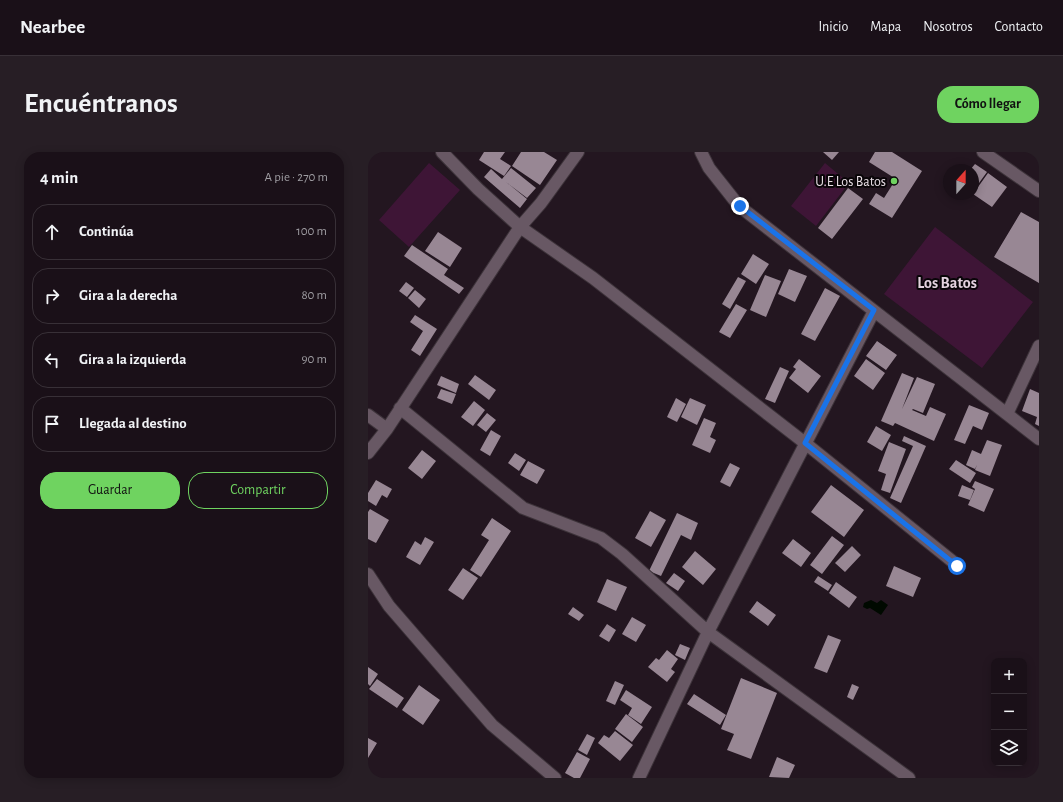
<!DOCTYPE html>
<html lang="es">
<meta charset="utf-8">
<style>
:root{--surface:#1a1018;--page:#271e25;--text:#f1f3f6;--muted:#9f9da2;--line:#383037;--accent:#6fd360}
body{margin:0;font-family:"Alegreya Sans",sans-serif;background:var(--page);color:var(--text)}
.controls{position:absolute;right:12px;bottom:12px;display:grid;overflow:hidden;border-radius:8px;box-shadow:0 2px 10px #0003}
.controls button{width:36px;height:36px;display:grid;place-items:center;padding:0;border:0;border-bottom:1px solid var(--line);background:var(--surface);color:var(--text);font:20px sans-serif}
.compass{position:absolute;left:575px;top:12px;width:36px;height:36px;border-radius:50%;background:var(--surface);box-shadow:0 2px 10px #0003;rotate:21deg}
.stop{position:absolute;width:12px;height:12px;margin:-9px;border:3px solid #1a73e8;border-radius:50%;background:#fff}
.stop.end{background:#1a73e8;border-color:#fff;box-shadow:0 1px 4px #0008}
.list{margin:0;padding:0;list-style:none}
h2{display:flex;justify-content:space-between;align-items:center;height:52px;margin:0;padding:0 16px;font-size:17px}
h2 small{font-size:13px;font-weight:400;color:var(--muted)}
.list li{display:grid;grid-template-columns:26px 1fr auto;gap:12px;align-items:center;box-sizing:border-box;height:56px;margin:0 8px 8px;padding:0 8px;border:1px solid var(--line);border-radius:16px}
.list b{display:block;font-size:15px;white-space:nowrap}
.list em{font-size:13px;font-style:normal;color:var(--muted)}
.actions{display:flex;gap:8px;padding:12px 16px}
.actions a{flex:1;padding:9px 0;border:1px solid var(--accent);border-radius:16px;text-align:center;font-size:14px;color:var(--accent)}
.actions .main{background:var(--accent);color:#111}
.icon{flex:none;width:22px;height:22px;fill:none;stroke:currentColor;stroke-width:2;stroke-linecap:round;stroke-linejoin:round}
.map{position:relative;flex:none;width:671px;height:626px;overflow:hidden;border-radius:16px}
header{display:flex;align-items:center;gap:24px;box-sizing:border-box;height:56px;padding:0 20px;background:var(--surface);border-bottom:1px solid var(--line)}
header strong{font-size:19px}
nav{display:flex;gap:22px;margin-inline-start:auto;font-size:14px}
.intro{display:flex;align-items:center;justify-content:space-between;box-sizing:border-box;height:96px;padding:0 24px}
h1{margin:0;font-size:28px}
.button{padding:10px 18px;border-radius:16px;background:var(--accent);color:#111;font-size:14px;font-weight:700}
main{display:flex;gap:24px;padding:0 24px}
aside{flex:1;background:var(--surface);border-radius:16px;box-shadow:0 2px 10px #0003}
.map>svg:first-child{display:block}
.green{fill:#3e1536}
.water{fill:#000900}
.building{fill:#988794}
.lines{fill:none;stroke-linecap:round;stroke-linejoin:round}
.minor-casing{stroke:#3d333a;stroke-width:14}
.minor{stroke:#685864;stroke-width:12}
.route{stroke:#1a73e8;stroke-width:5}
.poi-dot{fill:#6fd360;stroke:#090508;stroke-width:1.5}
.labels{text-anchor:middle;stroke-width:4;stroke-linejoin:round;paint-order:stroke}
.poi-label{font-size:14px;fill:#e9dfe6;stroke:#090508;text-anchor:end}
.quarter-label{font-size:16px;font-weight:bold;fill:#e3d1de;stroke:#090508}
</style>
<header>
<strong>Nearbee</strong>
<nav><a>Inicio</a><a>Mapa</a><a>Nosotros</a><a>Contacto</a></nav>
</header>
<div class="intro"><h1>Encuéntranos</h1><a class="button">Cómo llegar</a></div>
<main>
<aside>
<h2>4 min<small>A pie · 270 m</small></h2>
<ul class="list">
<li><svg class="icon" aria-label="ahead" viewBox="0 0 24 24"><path d="M12 20V5M6 11l6-6 6 6"/></svg><div><b>Continúa</b></div><em>100 m</em></li>
<li><svg class="icon" aria-label="right" viewBox="0 0 24 24"><path d="M7 20v-9h11M14 6l5 5-5 5"/></svg><div><b>Gira a la derecha</b></div><em>80 m</em></li>
<li><svg class="icon" aria-label="left" viewBox="0 0 24 24"><path d="M17 20v-9H6M10 6l-5 5 5 5"/></svg><div><b>Gira a la izquierda</b></div><em>90 m</em></li>
<li><svg class="icon" aria-label="arrive" viewBox="0 0 24 24"><path d="M6 21V4h12l-3 4 3 4H6"/></svg><div><b>Llegada al destino</b></div></li>
</ul>
<div class="actions"><a class="main">Guardar</a><a>Compartir</a></div>
</aside>
<div class="map">
<svg width="671" height="626" viewBox="0 0 671 626">
<rect width="100%" height="100%" fill="#231620"/>
<path class="green" d="M61,11L92,38L41,95L11,68Z
M457,11L481,31L448,74L423,54Z
M567,75L665,150L614,216L516,142Z"/>
<path class="water" d="M503,448L509,451L513,448L520,453L513,463L502,456L499,457L495,455L496,451Z"/>
<path class="building" d="M116,0H137L132,7L143,14L136,24L111,8Z
M153,0H176L189,8L172,33L144,14Z
M455,0H471L464,8Z
M507,0H524L554,19L524,66L501,52L508,41L516,46L528,27L501,10Z
M607,12L619,20L611,31L605,26V18H602Z
M143,16L168,36L159,46L138,30L159,47L152,56L116,25L123,17L134,27Z
M620,21L639,35L624,55L605,42Z
M480,36L495,47L464,87L450,76Z
M653,60L671,70V131L626,105Z
M70,80L94,96L82,115L57,99Z
M44,93L80,117L76,123L96,136L91,142L36,104Z
M385,102L401,112L388,132L373,122Z
M421,117L439,124L427,150L410,142Z
M397,123L413,129L398,165L382,158Z
M370,125L378,129L362,157L354,152Z
M38,130L46,136L39,145L31,139Z
M457,136L472,144L447,189L433,182Z
M47,138L58,147L51,156L40,146Z
M368,152L379,158L362,186L351,180Z
M47,163L69,177L52,204L43,198L55,179L42,170Z
M509,189L529,203L518,218L498,204Z
M431,207L453,224L440,241L421,226L428,217L425,215Z
M498,207L517,221L505,238L486,224Z
M412,215L421,219L407,251L397,247Z
M534,221L546,226L534,257L549,225L567,232L555,261L545,257L544,258L558,264L562,255L578,262L566,289L527,271L525,274L513,269Z
M107,223L128,238L121,248L100,232Z
M73,224L91,232L88,241L69,233Z
M73,237L88,242L84,252L69,246Z
M662,237L671,241V274L667,272L669,265L654,259Z
M308,246L318,252L309,270L299,265Z
M322,246L338,253L329,273L313,265Z
M106,249L117,258L105,274L93,265Z
M601,253L621,261L614,278L605,274L597,292L586,288Z
M119,261L128,268L118,280L109,273Z
M336,266L348,271L342,285L348,288L342,301L324,293Z
M508,274L523,283L514,299L499,290Z
M123,278L133,284L122,304L112,298Z
M536,284L558,294L533,351L522,346L545,294L534,289Z
M619,288L634,293L622,324L607,318L609,313L607,317L598,313L604,298L613,302Z
M521,290L538,297L522,341L513,338L518,322L510,319Z
M54,298L68,309L54,327L40,316Z
M147,301L158,308L151,319L140,311Z
M588,308L608,321L602,331L581,317Z
M160,309L177,318L169,332L152,323Z
M362,311L372,316L362,335L352,330Z
M8,328L24,337L19,346L14,343L8,354L0,349V341Z
M607,329L626,337L616,360L600,353L607,337L604,335Z
M463,333L496,358L476,385L443,360Z
M594,333L606,338L602,348L590,344Z
M2,357L21,368L8,391L0,387V360Z
M282,359L298,368L283,395L267,386Z
M309,361L330,371L323,388L313,383L293,424L281,419Z
M124,366L143,379L113,425L102,418L121,388L113,383Z
M464,384L476,393L454,422L442,413Z
M57,385L66,390L52,413L38,405L47,389L53,393Z
M425,387L443,401L433,415L414,401Z
M484,394L493,403L477,420L467,411Z
M327,399L348,417L335,433L314,415Z
M526,414L553,426L545,445L518,434Z
M95,416L110,426L95,448L80,438Z
M306,421L317,429L310,439L298,431Z
M450,424L464,433L460,439L446,430Z
M239,427L259,435L248,459L229,450Z
M468,430L489,445L481,456L461,441Z
M389,449L408,463L400,474L381,460Z
M205,455L216,463L211,469L200,462Z
M264,465L278,473L268,490L254,482Z
M239,472L248,478L241,490L231,484Z
M460,483L473,488L459,521L446,516Z
M312,492L322,496L317,508L307,503Z
M299,498L310,507L303,517L307,520L299,530L280,515L288,506L291,508Z
M0,515L10,522L2,534L0,532Z
M373,526L409,541L383,607L359,598L366,582L353,577Z
M9,527L36,546L29,556L1,537Z
M247,529L256,533L247,553L238,549Z
M484,532L491,535L485,548L479,545Z
M51,533L72,548L55,573L34,558Z
M258,538L284,555L273,572L260,563L264,556L252,548Z
M326,542L358,563L352,573L319,552Z
M258,562L275,575L264,590L247,577Z
M247,579L265,593L252,609L230,591L236,583L241,586Z
M219,582L227,586L219,603L210,598Z
M0,586L9,591L0,606Z
M209,600L222,607L212,626H206L197,621Z
M409,605L427,613L421,626L401,625Z"/>
<g class="lines">
<g class="minor-casing">
<path id="minor" d="M74,0L110,37L152,75L225,126L437,291L589,413
M333,0L341,16L371,54L671,287
M615,0L671,39
M32,256L155,356L233,386L254,402L340,480L541,626
M639,262L671,194
M0,263L19,277
M0,301L19,277L152,75L173,51L210,0
M0,422L21,454L124,573L187,626
M271,626L340,480L506,159"/>
</g>
<use href="#minor" class="minor"/>
</g>
<g class="lines">
<path class="route" d="M372,54L506,158L437,291L589,414"/>
</g>
<circle class="poi-dot" cx="526" cy="29" r="4"/>
<g class="labels">
<g class="poi-label">
<text x="518" y="34">U.E Los Batos</text>
</g>
<g class="quarter-label">
<text x="579" y="136">Los Batos</text>
</g>
</g>
</svg>
<div class="controls">
<button>+</button>
<button>−</button>
<button><svg class="icon" aria-label="layers" viewBox="0 0 24 24"><path d="M12 4l9 5-9 5-9-5zM3 14l9 5 9-5"/></svg></button>
</div>
<svg class="compass" viewBox="-18 -18 36 36"><path d="M0-13l5 13h-10z" fill="#e53935"/><path d="M0 13l5-13h-10z" fill="#9f9da2"/></svg>
<div class="stop" style="left:589px;top:414px"></div>
<div class="stop end" style="left:372px;top:54px"></div>
</div>
</main>
